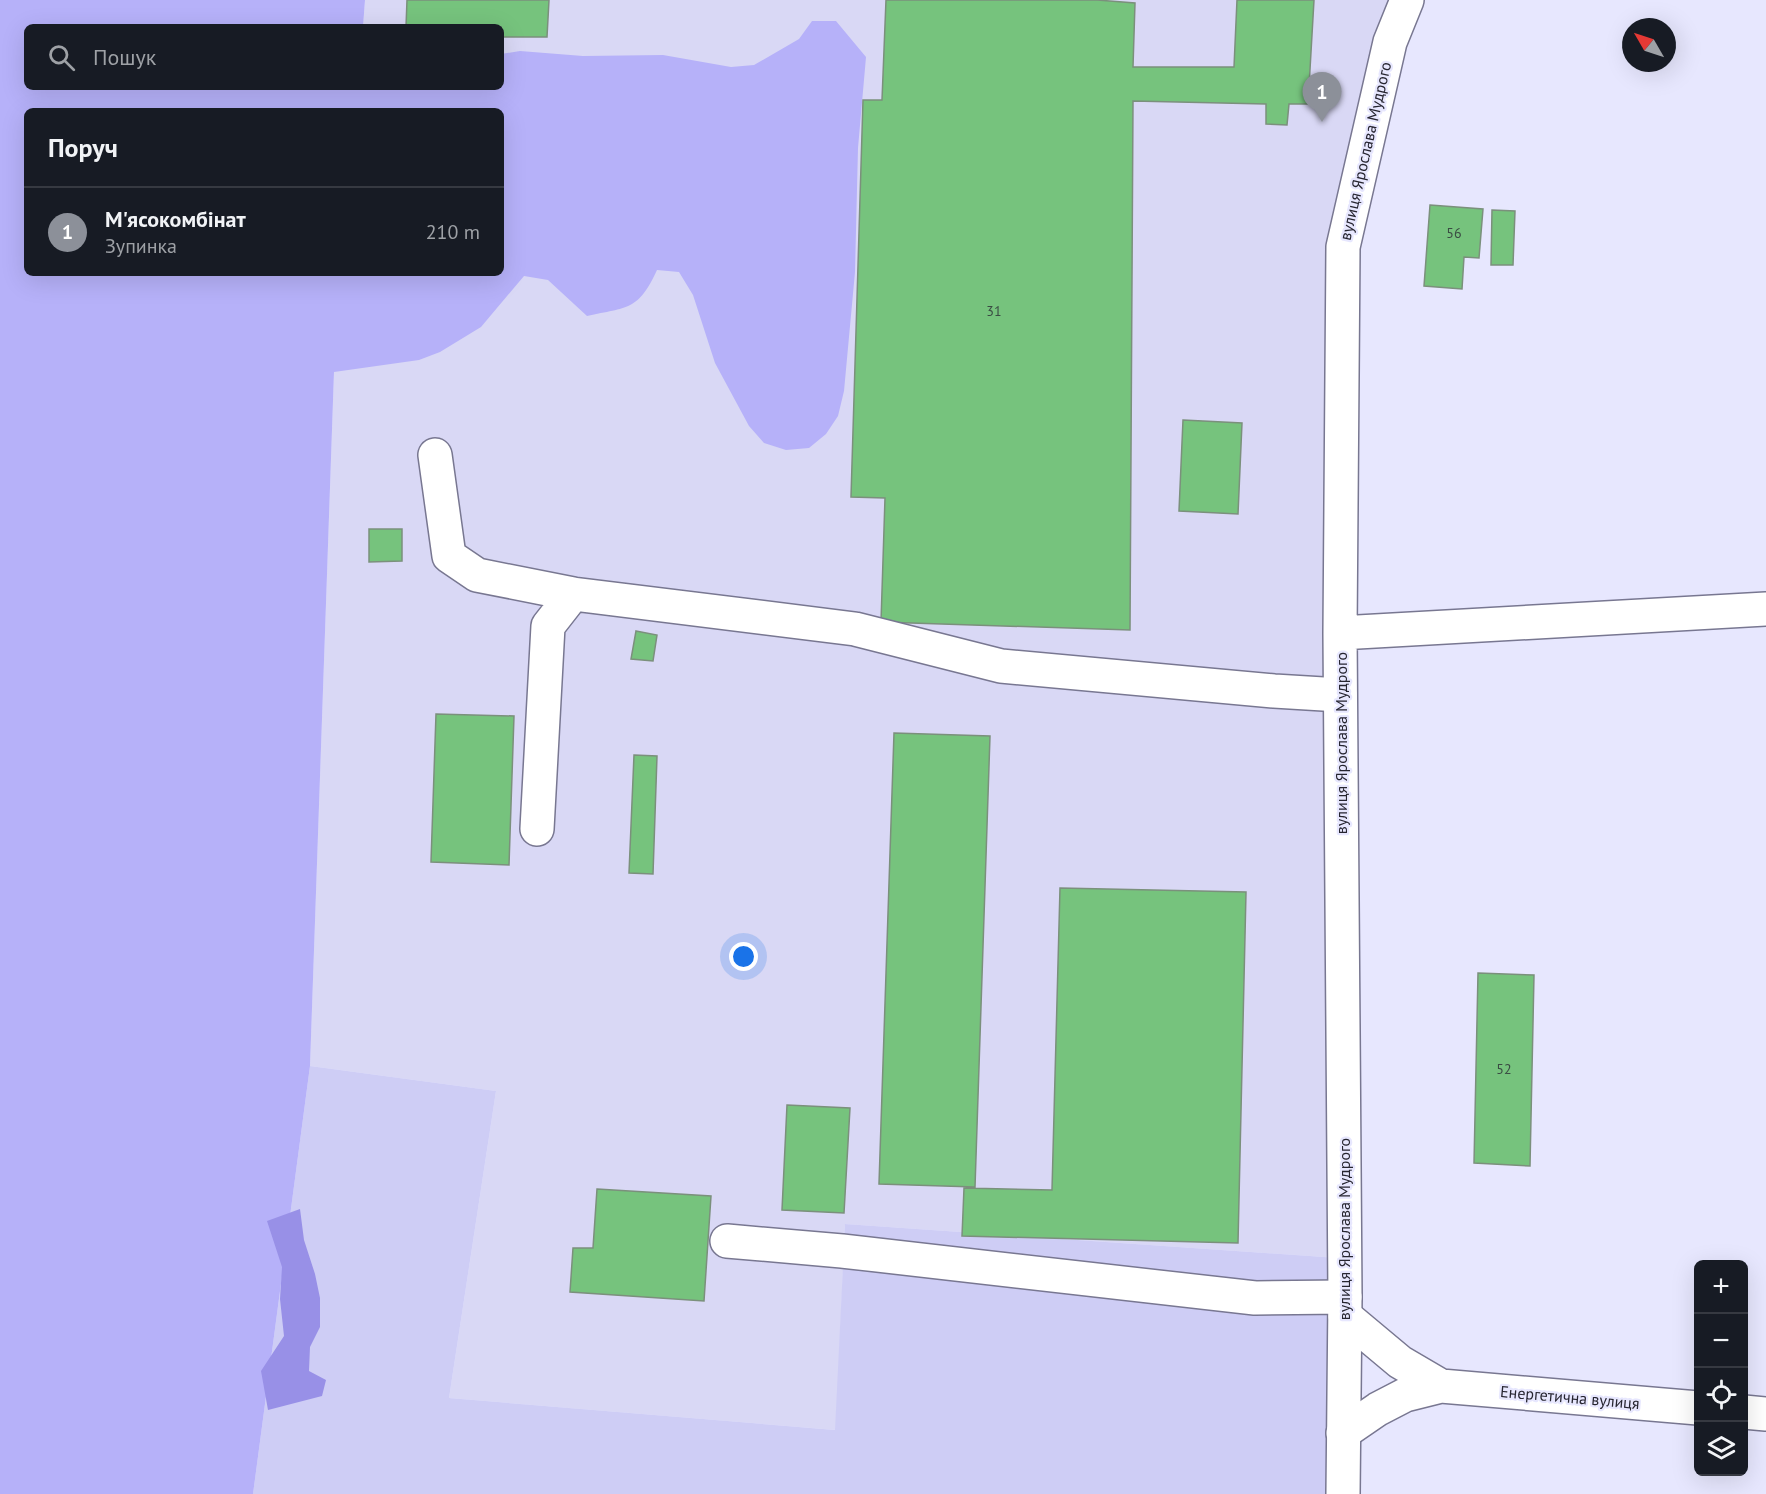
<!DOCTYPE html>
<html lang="uk">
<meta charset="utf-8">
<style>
:root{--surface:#171b24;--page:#242831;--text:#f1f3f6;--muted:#9ea1a6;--line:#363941;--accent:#8c9099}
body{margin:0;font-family:"PT Sans",sans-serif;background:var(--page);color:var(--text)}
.controls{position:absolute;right:18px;bottom:18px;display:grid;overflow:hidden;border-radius:9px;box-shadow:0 6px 24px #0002}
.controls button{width:54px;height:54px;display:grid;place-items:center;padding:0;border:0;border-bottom:2px solid var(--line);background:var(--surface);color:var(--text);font:30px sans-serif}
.compass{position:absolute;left:1622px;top:18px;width:54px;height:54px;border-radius:50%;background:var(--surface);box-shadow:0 6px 24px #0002;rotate:309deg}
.you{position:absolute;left:744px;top:957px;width:21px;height:21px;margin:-15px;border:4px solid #fff;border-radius:50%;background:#1a73e8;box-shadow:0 0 0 9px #1a73e833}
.badge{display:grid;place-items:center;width:39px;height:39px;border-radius:50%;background:var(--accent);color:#fff;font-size:20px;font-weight:700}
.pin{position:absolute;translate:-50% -50px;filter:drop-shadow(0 2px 3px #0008)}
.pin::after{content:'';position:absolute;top:32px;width:21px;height:18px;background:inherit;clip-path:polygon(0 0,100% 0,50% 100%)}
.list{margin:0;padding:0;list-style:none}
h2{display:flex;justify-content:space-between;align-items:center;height:78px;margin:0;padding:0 24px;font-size:26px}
h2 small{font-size:20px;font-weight:400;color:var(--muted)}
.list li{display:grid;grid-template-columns:39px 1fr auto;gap:18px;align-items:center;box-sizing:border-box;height:90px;padding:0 24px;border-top:2px solid var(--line)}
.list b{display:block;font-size:22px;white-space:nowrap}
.list p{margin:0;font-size:20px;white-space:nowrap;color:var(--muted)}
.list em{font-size:20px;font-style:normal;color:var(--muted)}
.icon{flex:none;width:33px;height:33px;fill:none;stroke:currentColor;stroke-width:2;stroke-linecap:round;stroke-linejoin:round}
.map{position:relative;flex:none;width:1766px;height:1494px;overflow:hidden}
.search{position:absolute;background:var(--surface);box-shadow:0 6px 24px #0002;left:24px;top:24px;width:480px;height:66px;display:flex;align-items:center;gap:15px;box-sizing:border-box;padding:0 21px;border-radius:9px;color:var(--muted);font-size:22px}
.panel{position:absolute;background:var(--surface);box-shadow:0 6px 24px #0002;left:24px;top:108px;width:480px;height:168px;border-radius:9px}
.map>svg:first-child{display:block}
.built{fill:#d9d8f5}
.green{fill:#cecdf5}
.forest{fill:#b6b1f9;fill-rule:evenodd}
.water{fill:#9890e7}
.building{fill:#76c37d;stroke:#7b907c;stroke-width:1.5}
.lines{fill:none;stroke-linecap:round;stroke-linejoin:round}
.minor-casing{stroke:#787791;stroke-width:36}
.major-casing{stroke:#787791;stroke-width:36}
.minor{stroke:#fff;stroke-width:33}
.major{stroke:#fff;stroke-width:33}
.labels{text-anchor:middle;stroke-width:4.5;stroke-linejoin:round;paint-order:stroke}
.number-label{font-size:14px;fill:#3a4c43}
.street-label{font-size:16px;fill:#262530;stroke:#e7e7fe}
</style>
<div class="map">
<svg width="1766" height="1494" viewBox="0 0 1766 1494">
<rect width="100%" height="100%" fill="#e7e7fe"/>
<path class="built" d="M365,0H1403L1337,252L1338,1258L845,1224L836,1430L449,1398L496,1091L310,1066L334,372L501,273V27H363Z"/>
<path class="green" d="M310,1066L496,1091L449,1398L835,1430L845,1224L1338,1258L1332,1494H253Z"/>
<path class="forest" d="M0,0H365L363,27H27V87H501V54L520,51L583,56L663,55L731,67L754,65L799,39L812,21H836L866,57L858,148L855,272L844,391L838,416L826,434L809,448L786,450L764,443L749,426L715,363L693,295L679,272L657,270C638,311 628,307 587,316L548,280L524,276L481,327L440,352L419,360L334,372L310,1066L253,1494H0ZM27,111H501V273H27Z"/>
<path class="water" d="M300,1209L304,1240L315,1274L320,1298V1327L310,1347L309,1371L326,1380L322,1396L268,1410L261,1371L284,1336L280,1299L282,1267L267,1221Z"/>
<path class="building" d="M407,0H549L547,37H501V27H406Z
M886,0H1097L1135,3L1133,67H1234L1237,0H1314L1308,104H1289L1287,125L1266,124V104L1133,101L1130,630L881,622L885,498L851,497L863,100H882Z
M1430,205L1483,209L1479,258L1464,257L1462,289L1424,286Z
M1492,210L1515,211L1513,265H1491Z
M1183,420L1242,423L1238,514L1179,511Z
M369,529H402V561L369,562Z
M636,631L657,635L653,661L631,659Z
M436,714L514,716L509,865L431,862Z
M894,733L990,736L975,1187L879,1184Z
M634,755L657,756L653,874L629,873Z
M1060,888L1246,892L1238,1243L962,1236L964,1188L1052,1190Z
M1478,973L1534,975L1530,1166L1474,1163Z
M787,1105L850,1108L844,1213L782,1210Z
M597,1189L711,1196L704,1301L570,1292L573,1248H593Z"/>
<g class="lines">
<g class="minor-casing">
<path id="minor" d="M435,455L449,556L477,575L573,594
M537,829L548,626L573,594L855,629L1001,666L1274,691L1340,695
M727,1241L842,1251L1255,1298L1345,1297
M1345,1316L1400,1362L1441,1386
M1744,1412L1766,1414
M1343,1433L1378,1409L1405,1395L1441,1386L1698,1408"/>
</g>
<g class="major-casing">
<path id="major" d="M1340,633L1766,609
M1343,1494L1345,1297L1340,633L1343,247L1390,42L1407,0"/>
</g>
<use href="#minor" class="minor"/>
<use href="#major" class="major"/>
</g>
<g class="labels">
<g class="number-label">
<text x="1454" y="238">56</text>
<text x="994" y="316">31</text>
<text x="1504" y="1074">52</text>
</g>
<g class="street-label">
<text transform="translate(1365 151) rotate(-77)" y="6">вулиця Ярослава Мудрого</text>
<text transform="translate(1341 743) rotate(-90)" y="6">вулиця Ярослава Мудрого</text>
<text transform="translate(1344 1229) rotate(-90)" y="6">вулиця Ярослава Мудрого</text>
<text transform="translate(1570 1397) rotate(5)" y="6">Енергетична вулиця</text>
</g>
</g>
</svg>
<div class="controls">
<button>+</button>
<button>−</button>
<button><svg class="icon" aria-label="locate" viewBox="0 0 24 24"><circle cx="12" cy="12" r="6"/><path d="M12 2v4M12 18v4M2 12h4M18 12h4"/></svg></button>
<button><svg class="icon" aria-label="layers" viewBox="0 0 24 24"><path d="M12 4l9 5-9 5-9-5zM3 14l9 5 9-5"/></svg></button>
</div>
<svg class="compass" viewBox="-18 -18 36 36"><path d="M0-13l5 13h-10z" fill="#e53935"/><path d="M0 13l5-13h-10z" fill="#9ea1a6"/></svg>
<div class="you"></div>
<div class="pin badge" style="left:1322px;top:122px">1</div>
<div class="search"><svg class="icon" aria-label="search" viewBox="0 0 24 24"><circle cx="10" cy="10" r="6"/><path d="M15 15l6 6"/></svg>Пошук</div>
<section class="panel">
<h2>Поруч<small></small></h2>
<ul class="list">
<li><span class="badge">1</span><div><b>М'ясокомбінат</b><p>Зупинка</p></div><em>210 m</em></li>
</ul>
</section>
</div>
